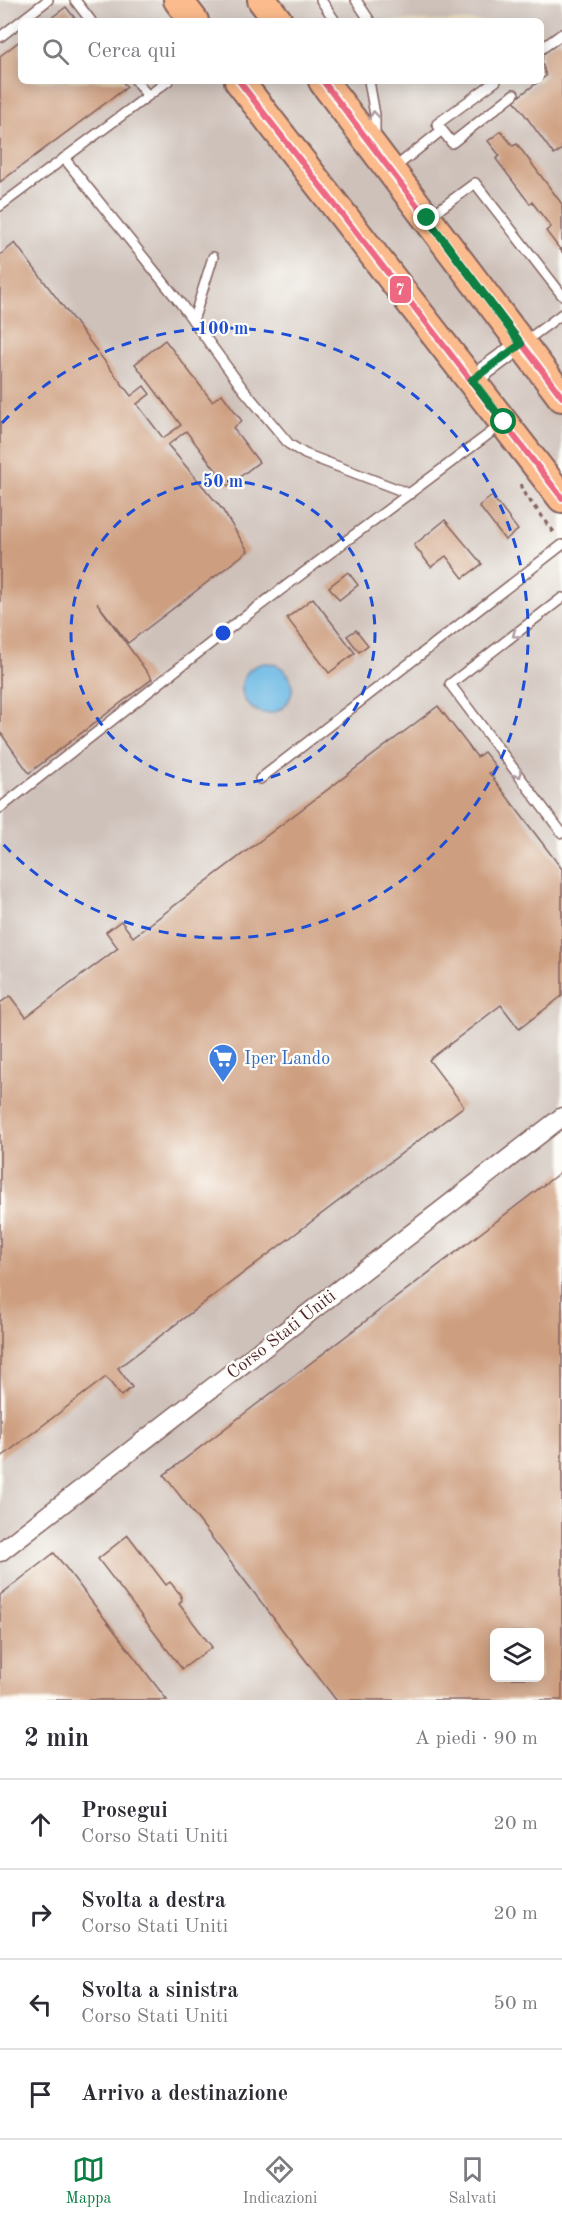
<!DOCTYPE html>
<html lang="it">
<meta charset="utf-8">
<style>
:root{--surface:#fff;--page:#f2f2f3;--text:#2b2b33;--muted:#7c7c81;--line:#e1e1e2;--accent:#0b8043}
body{margin:0;font-family:"Old Standard TT",serif;background:var(--page);color:var(--text)}
.controls{position:absolute;right:18px;bottom:18px;display:grid;overflow:hidden;border-radius:9px;box-shadow:0 3px 15px #0003}
.controls button{width:54px;height:54px;display:grid;place-items:center;padding:0;border:0;border-bottom:2px solid var(--line);background:var(--surface);color:var(--text);font:30px sans-serif}
.stop{position:absolute;width:18px;height:18px;margin:-14px;border:4px solid #0b8043;border-radius:50%;background:#fff}
.stop.end{background:#0b8043;border-color:#fff;box-shadow:0 2px 6px #0008}
.list{margin:0;padding:0;list-style:none}
h2{display:flex;justify-content:space-between;align-items:center;height:78px;margin:0;padding:0 24px;font-size:26px}
h2 small{font-size:20px;font-weight:400;color:var(--muted)}
.list li{display:grid;grid-template-columns:39px 1fr auto;gap:18px;align-items:center;box-sizing:border-box;height:90px;padding:0 24px;border-top:2px solid var(--line)}
.list b{display:block;font-size:22px;white-space:nowrap}
.list p{margin:0;font-size:20px;white-space:nowrap;color:var(--muted)}
.list em{font-size:20px;font-style:normal;color:var(--muted)}
.icon{flex:none;width:33px;height:33px;fill:none;stroke:currentColor;stroke-width:2;stroke-linecap:round;stroke-linejoin:round}
.map{position:relative;flex:none;width:562px;height:1700px;overflow:hidden}
.search{position:absolute;background:var(--surface);box-shadow:0 3px 15px #0003;left:18px;right:18px;top:18px;height:66px;display:flex;align-items:center;gap:15px;box-sizing:border-box;padding:0 21px;border-radius:9px;color:var(--muted);font-size:22px}
.sheet{height:438px;background:var(--surface)}
nav{display:flex;justify-content:space-around;align-items:center;box-sizing:border-box;height:84px;border-top:2px solid var(--line);background:var(--surface);font-size:16px;color:var(--muted)}
nav a{display:grid;justify-items:center;gap:3px}
nav .on{color:var(--accent)}
.map>svg:first-child{display:block}
.industrial{fill:#cec1ba;fill-rule:evenodd}
.water{fill:#69b8e4;stroke:#5a6c88;stroke-width:1.5}
.building{fill:#cd9e7f;fill-rule:evenodd}
.lines{fill:none;stroke-linecap:round;stroke-linejoin:round}
.lane-casing{stroke:#84625f;stroke-width:12}
.street-casing{stroke:#84625f;stroke-width:21}
.primary-casing{stroke:#84625f;stroke-width:32}
.path{stroke:#84625f;stroke-width:4;stroke-dasharray:4.5 4.5;stroke-linecap:butt}
.lane{stroke:#fff;stroke-width:9}
.street{stroke:#fff;stroke-width:18}
.primary{stroke:#fbbb8c;stroke-width:28}
.bus-1-casing{stroke:#fdfcf7;stroke-width:10}
.bus-1{stroke:#ed6880;stroke-width:6}
.oneway{stroke:#ae9aa0}
.route{stroke:#0b8043;stroke-width:8}
.ring{fill:none;stroke:#1d4ed8;stroke-width:3;stroke-dasharray:10 8}
.labels{text-anchor:middle;stroke-width:4.5;stroke-linejoin:round;paint-order:stroke}
.shop-label{font-size:18px;fill:#366cbe;stroke:#fdfcf7;text-anchor:start}
.street-label{font-size:18px;fill:#4a1f2b;stroke:#fdfcf7}
.centre{fill:#1d4ed8;stroke:#fdfcf7;stroke-width:3}
.ring-label{font-size:18px;text-anchor:middle;font-weight:bold;fill:#1d4ed8;stroke:#fdfcf7;stroke-width:4.5;stroke-linejoin:round;paint-order:stroke}
.line-badge{stroke:#fdfcf7;stroke-width:2}
.badge-label{font-size:16px;text-anchor:middle;font-weight:bold;fill:#fff}
</style>
<div class="map">
<svg width="562" height="1700" viewBox="0 0 562 1700">
<rect width="100%" height="100%" fill="#fdfcf7"/>
<filter id="ink" filterUnits="userSpaceOnUse"><feTurbulence type="fractalNoise" baseFrequency=".0167" numOctaves="2"/><feDisplacementMap in="SourceGraphic" scale="12" xChannelSelector="R" yChannelSelector="G"/><feConvolveMatrix kernelMatrix="1 2 1 2 8 2 1 2 1" color-interpolation-filters="sRGB"/></filter>
<filter id="wash" filterUnits="userSpaceOnUse"><feTurbulence type="fractalNoise" baseFrequency=".008" numOctaves="4" result="noise"/><feDisplacementMap in="SourceGraphic" scale="24" xChannelSelector="R" yChannelSelector="G"/><feGaussianBlur stdDeviation="1.35" result="paint"/><feColorMatrix in="noise" values="0 0 0 0 0 0 0 0 0 0 0 0 0 0 0 0 0 1.4 0 .05"/><feComposite in="paint" operator="in"/></filter>
<g filter="url(#wash)">
<rect width="100%" height="100%" fill="#f1dfc0"/>
<path class="industrial" d="M0,0H562V1700H0ZM21,21H541V81H21ZM494,1632H540V1678H494Z"/>
<path class="water" d="M242 688a25 25 0 1 1 50 0a25 25 0 1 1-50 0Z"/>
<g id="blocks">
<path class="building" d="M66,7L77,21H47Z
M21,40V81H122L127,87L0,182V56Z
M557,42H562V149L554,155L514,100L546,76L542,62L543,53L549,46Z
M501,131L513,146L517,144L562,204V252L546,231L551,227L532,202L530,204L496,159L500,156L488,141Z
M15,243L131,396L144,386L150,394L137,404L163,438L181,425L135,364L165,340L212,401L222,394L242,421L233,428L259,462L228,486L186,431L168,445L222,509L248,551L128,643L97,603L152,679L29,773L0,732V255Z
M492,496L518,530L505,540L479,506Z
M445,520L482,564L463,578L446,556L431,567L414,545Z
M348,572L358,585L339,600L329,587Z
M313,598L355,653L329,673L287,618Z
M356,630L368,645L359,652L347,636Z
M438,706L477,757L484,752L497,768L489,773L562,869V996L519,1029L501,1005L429,1060L464,1106L118,1368L132,1387L121,1396L106,1377L0,1458V1003L10,996L26,1017L118,948L106,932L121,921L133,937Z
M562,1171V1700H336L164,1475ZM494,1632H540V1678H494Z
M128,1535L166,1585L170,1582L180,1594L182,1600L179,1604L212,1647L182,1669L98,1559Z
M54,1553L63,1564L167,1700H0V1595Z"/>
</g>
</g>
<g filter="url(#ink)">
<use href="#blocks" fill-opacity="0" stroke="#84625f" stroke-width="1.5"/>
<g class="lines">
<g class="lane-casing">
<path id="lane" d="M75,0L91,21
M321,0L335,21
M356,0L370,21
M0,37L48,0
M541,49L562,34
M136,81L148,96
M369,81L375,115V138
M442,130L437,124L496,81
M64,158L181,304L243,389L289,444L305,454L410,494
M393,169L442,130L452,143L514,94
M0,206L168,81
M429,217L475,183L562,295
M193,321L213,257
M523,343L562,314
M562,598L450,684L562,833
M260,779L562,545
M0,808L235,624L501,425"/>
</g>
<g class="street-casing">
<path id="street" d="M472,380L521,344
M0,1552L562,1117"/>
</g>
<g class="primary-casing">
<path id="primary" d="M178,0L194,21
M262,0L278,21
M239,81L562,498
M323,81L562,397"/>
</g>
<path class="path" d="M521,484L522,490L555,534"/>
<use href="#lane" class="lane"/>
<use href="#street" class="street"/>
<use href="#primary" class="primary"/>
<g class="bus-1-casing">
<path id="bus-1" d="M239,81L562,498
M323,81L562,397"/>
</g>
<use href="#bus-1" class="bus-1"/>
</g>
<defs><path id="oneway-chevron" d="M-2-3.5L2.5 0L-2 3.5" fill="none" stroke-width="1.6" stroke-linecap="round" stroke-linejoin="round" transform="scale(1.5)"/></defs>
<g class="oneway">
<use href="#oneway-chevron" transform="translate(374 115) rotate(-95)"/>
<use href="#oneway-chevron" transform="translate(516 634) rotate(143)"/>
<use href="#oneway-chevron" transform="translate(518 774) rotate(53)"/>
</g>
</g>
<g class="lines" filter="url(#ink)">
<path class="route" d="M427,218L521,344L472,380L504,422"/>
</g>
<g class="ring">
<circle cx="223" cy="633" r="152"/>
<path d="M2 423A305 305 0 1 1 2 843"/>
</g>
<defs>
<g id="supermarket-pin" transform="scale(1.5)"><path d="M0 17L-7.5 6A9.5 9.5 0 1 1 7.5 6Z" fill="#3f7fe0" stroke="#fdfcf7"/><path d="M-6-5.5h2.5l.6 2H6L4.5 2H-2.5L-4.4-4H-6ZM-1.5 3.2a1.3 1.3 0 1 0 .1 0ZM3 3.2a1.3 1.3 0 1 0 .1 0Z" fill="#fff"/></g>
</defs>
<g fill-rule="evenodd">
<use href="#supermarket-pin" x="223" y="1058"/>
</g>
<g class="labels">
<g class="shop-label">
<text x="244" y="1064">Iper Lando</text>
</g>
<g class="street-label">
<text transform="translate(281 1334) rotate(-38)" y="6">Corso Stati Uniti</text>
</g>
</g>
<circle cx="223" cy="633" r="9" class="centre"/>
<g class="ring-label">
<text x="223" y="334">100 m</text>
<text x="223" y="487">50 m</text>
</g>
<rect class="line-badge" x="389" y="275" width="23" height="29" rx="6" fill="#ed6880"/>
<g class="badge-label">
<text x="400" y="295">7</text>
</g>
</svg>
<div class="controls">
<button><svg class="icon" aria-label="layers" viewBox="0 0 24 24"><path d="M12 4l9 5-9 5-9-5zM3 14l9 5 9-5"/></svg></button>
</div>
<div class="stop" style="left:504px;top:422px"></div>
<div class="stop end" style="left:427px;top:218px"></div>
<div class="search"><svg class="icon" aria-label="search" viewBox="0 0 24 24"><circle cx="10" cy="10" r="6"/><path d="M15 15l6 6"/></svg>Cerca qui</div>
</div>
<section class="sheet">
<h2>2 min<small>A piedi · 90 m</small></h2>
<ul class="list">
<li><svg class="icon" aria-label="ahead" viewBox="0 0 24 24"><path d="M12 20V5M6 11l6-6 6 6"/></svg><div><b>Prosegui</b><p>Corso Stati Uniti</p></div><em>20 m</em></li>
<li><svg class="icon" aria-label="right" viewBox="0 0 24 24"><path d="M7 20v-9h11M14 6l5 5-5 5"/></svg><div><b>Svolta a destra</b><p>Corso Stati Uniti</p></div><em>20 m</em></li>
<li><svg class="icon" aria-label="left" viewBox="0 0 24 24"><path d="M17 20v-9H6M10 6l-5 5 5 5"/></svg><div><b>Svolta a sinistra</b><p>Corso Stati Uniti</p></div><em>50 m</em></li>
<li><svg class="icon" aria-label="arrive" viewBox="0 0 24 24"><path d="M6 21V4h12l-3 4 3 4H6"/></svg><div><b>Arrivo a destinazione</b></div></li>
</ul>
</section>
<nav>
<a class="on"><svg class="icon" aria-label="map" viewBox="0 0 24 24"><path d="M3 6l6-2 6 2 6-2v14l-6 2-6-2-6 2zM9 4v14M15 6v14"/></svg>Mappa</a>
<a><svg class="icon" aria-label="directions" viewBox="0 0 24 24"><path d="M12 3l9 9-9 9-9-9zM9 14v-3h6M13 9l2 2-2 2"/></svg>Indicazioni</a>
<a><svg class="icon" aria-label="saved" viewBox="0 0 24 24"><path d="M7 4h10v16l-5-4-5 4z"/></svg>Salvati</a>
</nav>
